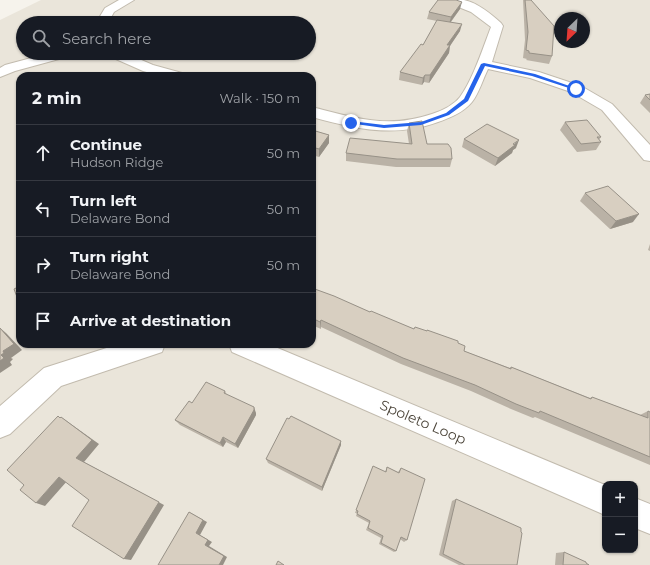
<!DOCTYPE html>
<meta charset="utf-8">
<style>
:root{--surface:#171b24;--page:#20242c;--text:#f1f3f6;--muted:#9ea1a6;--line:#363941}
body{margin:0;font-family:Montserrat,sans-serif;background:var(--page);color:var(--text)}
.controls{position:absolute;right:12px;bottom:12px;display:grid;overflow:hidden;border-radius:8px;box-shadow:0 1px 3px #0004}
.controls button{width:36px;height:36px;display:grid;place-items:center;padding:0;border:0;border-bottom:1px solid var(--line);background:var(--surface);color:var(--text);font:20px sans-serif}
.compass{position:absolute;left:554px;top:12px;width:36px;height:36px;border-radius:50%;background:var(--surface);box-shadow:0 1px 3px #0004;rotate:205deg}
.stop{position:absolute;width:12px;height:12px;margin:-9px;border:3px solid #2563eb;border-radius:50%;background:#fff}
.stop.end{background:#2563eb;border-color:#fff;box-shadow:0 1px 4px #0008}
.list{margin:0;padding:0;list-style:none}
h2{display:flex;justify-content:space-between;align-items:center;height:52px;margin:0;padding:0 16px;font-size:17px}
h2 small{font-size:13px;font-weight:400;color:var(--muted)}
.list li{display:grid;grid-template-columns:26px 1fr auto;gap:12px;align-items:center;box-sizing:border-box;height:56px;padding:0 16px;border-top:1px solid var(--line)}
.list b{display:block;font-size:15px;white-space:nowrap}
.list p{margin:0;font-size:13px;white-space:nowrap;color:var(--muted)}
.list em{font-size:13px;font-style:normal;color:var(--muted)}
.icon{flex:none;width:22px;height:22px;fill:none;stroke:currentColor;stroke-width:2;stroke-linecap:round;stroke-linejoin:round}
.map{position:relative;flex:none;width:650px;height:565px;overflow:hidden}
.search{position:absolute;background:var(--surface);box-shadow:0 1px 3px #0004;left:16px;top:16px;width:300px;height:44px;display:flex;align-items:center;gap:10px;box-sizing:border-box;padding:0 14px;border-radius:22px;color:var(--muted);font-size:15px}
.panel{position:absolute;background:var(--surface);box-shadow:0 1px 3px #0004;left:16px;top:72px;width:300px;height:276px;border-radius:12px}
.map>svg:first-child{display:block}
.residential{fill:#eae5da;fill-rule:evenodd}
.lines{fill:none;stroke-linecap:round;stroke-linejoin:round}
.minor-casing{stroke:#c2bbae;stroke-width:2}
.minor{fill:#fff;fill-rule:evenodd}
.wall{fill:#bab2a6}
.shaded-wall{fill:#979187}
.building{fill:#d8cfc1;stroke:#979187}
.route{fill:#2563eb}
.labels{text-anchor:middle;stroke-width:3;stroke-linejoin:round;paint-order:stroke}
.near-street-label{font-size:14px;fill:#4b4439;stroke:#fff}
</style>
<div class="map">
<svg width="650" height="565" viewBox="0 0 650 565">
<rect width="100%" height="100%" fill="#f6f3ec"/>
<path class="residential" d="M41,0H650V565H0V20ZM560,18H584V42H560ZM23,23H309V53H23ZM20,76H312V344H20ZM605,484H635V550H605Z"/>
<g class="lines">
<g class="minor-casing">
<path id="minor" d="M119,0H134L114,12L108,23H96L105,8Z
M444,0C450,0 458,0 464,0C478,3 491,14 501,23L503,26L492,62L539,72L581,86L612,104L650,145V161L644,160L602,110L571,92L530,78L488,69C483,79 479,93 472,102C464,112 450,118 438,122C394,138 356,129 312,117V107C355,118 388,129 432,114C441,111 454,105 460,97C473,79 483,48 491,27L471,12L446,2Z
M50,53H72L70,56L15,71L0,77V68L5,65Z
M107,53H125L153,65L182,73L184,76H161L143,71L109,56Z
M119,344H165L162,352L61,386L10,434L0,438V406L44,368Z
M229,344H268L605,485V515L232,352Z
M635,498L650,504V534L635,528Z"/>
</g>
<use href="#minor" class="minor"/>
</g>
<path class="wall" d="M523,0H531L552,56L549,64L526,60L527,59L523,58L525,40Z
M460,9L451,22L460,31L450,45L449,53L429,83L424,82L422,85L399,80L400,72L423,45L437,21L427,19L429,12Z
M650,94V113L640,103L645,95Z
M565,122L601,137L599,140L601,142L596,150L577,152L560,130Z
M409,123L427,144L452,159L450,167H396L346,161V153L409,144L407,131Z
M312,130L329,135V143L319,157L312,155Z
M464,139L516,148L513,150L512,153L495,166L462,147Z
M585,193L633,222L610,229L580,201Z
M650,244V251L648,250Z
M312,288L370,312L414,329L458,343L464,351L510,368L511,367L590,398L592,397L640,415L648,411L650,412V465L535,417L533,418L511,409L471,391L401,364L321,327V329L312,325Z
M225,391L227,395L256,413V415L238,448L226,442L223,447L180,425L175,420L192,403Z
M289,419L341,445L322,491L268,463L266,459Z
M373,466L385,472L387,467L398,472L401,468L407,540L404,542L400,539L396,551L394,552L379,544L381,538L366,530L369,523L356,516L357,513H355Z
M456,499L517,565H459L439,555L452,501Z
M564,552L586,563L589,565H555L556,553Z"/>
<path class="shaded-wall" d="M462,2L460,9L449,24L451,17Z
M462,24L460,31L446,52L447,45Z
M450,45L449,53L429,83L430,75Z
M425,75L424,82L422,85L423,78Z
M329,135V143L319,157V149Z
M519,140L516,148L513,150L512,153L495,166L498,158Z
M639,214L633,222L610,229L616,221Z
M321,320V329L320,322Z
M0,328L6,333L22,350L11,358L13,359L10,362L12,365L0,373V361L1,355Z
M254,407L256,413V415L238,448L235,444Z
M61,417L99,444L84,462L164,505L131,560L124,559L76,458Z
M223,437L226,442L223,447L220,443Z
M341,441V445L322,491V487Z
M59,477L68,480L45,506L36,503Z
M189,512L207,522L200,535L212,542L209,546L227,557L223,565H219L205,545L196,533Z"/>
<path class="building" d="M438,0H456L462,2L451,17L429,12Z
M525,0H531L554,26L552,56L529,53V51L526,50L528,32Z
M437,20L462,24L447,45H450L430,75H425L423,78L400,72L421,44L423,45Z
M650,94V100L645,95Z
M587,120L601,137H597L601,142L581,144L565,122Z
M422,121L427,144H448L451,148L452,159H397L346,153L350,138L412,144L409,123Z
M487,124L519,140L513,144L515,145L498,158L464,139Z
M312,130L329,135L319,149L312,147Z
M608,186L639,214L616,221L585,193Z
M20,286V305L14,289Z
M312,288L334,296L370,312L371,311L414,329L415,327L427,331V330L458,341V343L465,346L464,351L511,369V367L591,399L592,397L648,418V411L650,412V457L540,411L539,413L516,404L475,385L403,358L321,320L320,322L312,318Z
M0,328L14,344L3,351L4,353L1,355L4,358L0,361Z
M206,382L225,391L224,393L254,407V410L235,444L223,437L220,443L175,420L189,401L192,403Z
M58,416L60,418L61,417L92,440L76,458L159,502L124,559L72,526L89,500L59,477L36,503L20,490L24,485L7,470Z
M291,416L341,441L322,487L266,459L287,418L289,419Z
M373,466L386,472L387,467L399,473L401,468L425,479L407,540L401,537L396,551L381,543L383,536L368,528L370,521L357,514L358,511L356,510Z
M456,499L521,528V532L522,533L517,565H465L443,554Z
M189,512L203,520L196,533L208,540L205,545L224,556L219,565H158Z
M564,552L586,562V563L589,565H563Z
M278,561L284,565H276Z"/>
<path class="route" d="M484,63L535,74L578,89L575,90L532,76L485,66L468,101L449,115L421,125L384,128L348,123L351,121L384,125L421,122L446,113L464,99L481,64Z"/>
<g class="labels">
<g class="near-street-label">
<text transform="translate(423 422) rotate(23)" y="5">Spoleto Loop</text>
</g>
</g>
</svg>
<div class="controls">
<button>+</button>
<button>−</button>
</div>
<svg class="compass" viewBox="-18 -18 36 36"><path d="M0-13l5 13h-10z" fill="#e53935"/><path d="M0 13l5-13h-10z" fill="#9ea1a6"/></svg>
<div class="stop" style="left:576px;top:89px"></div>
<div class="stop end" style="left:351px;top:123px"></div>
<div class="search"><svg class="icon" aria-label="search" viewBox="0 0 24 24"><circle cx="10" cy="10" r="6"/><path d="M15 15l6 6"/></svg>Search here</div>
<section class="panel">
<h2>2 min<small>Walk · 150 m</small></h2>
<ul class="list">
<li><svg class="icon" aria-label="ahead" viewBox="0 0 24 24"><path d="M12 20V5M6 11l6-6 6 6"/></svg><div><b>Continue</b><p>Hudson Ridge</p></div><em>50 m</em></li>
<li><svg class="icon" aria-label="left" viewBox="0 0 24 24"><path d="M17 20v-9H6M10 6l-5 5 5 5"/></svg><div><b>Turn left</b><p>Delaware Bond</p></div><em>50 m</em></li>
<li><svg class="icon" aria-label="right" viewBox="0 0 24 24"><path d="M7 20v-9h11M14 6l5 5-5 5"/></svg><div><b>Turn right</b><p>Delaware Bond</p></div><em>50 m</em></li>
<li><svg class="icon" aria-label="arrive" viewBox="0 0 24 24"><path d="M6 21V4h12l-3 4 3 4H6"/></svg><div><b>Arrive at destination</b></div></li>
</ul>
</section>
</div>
